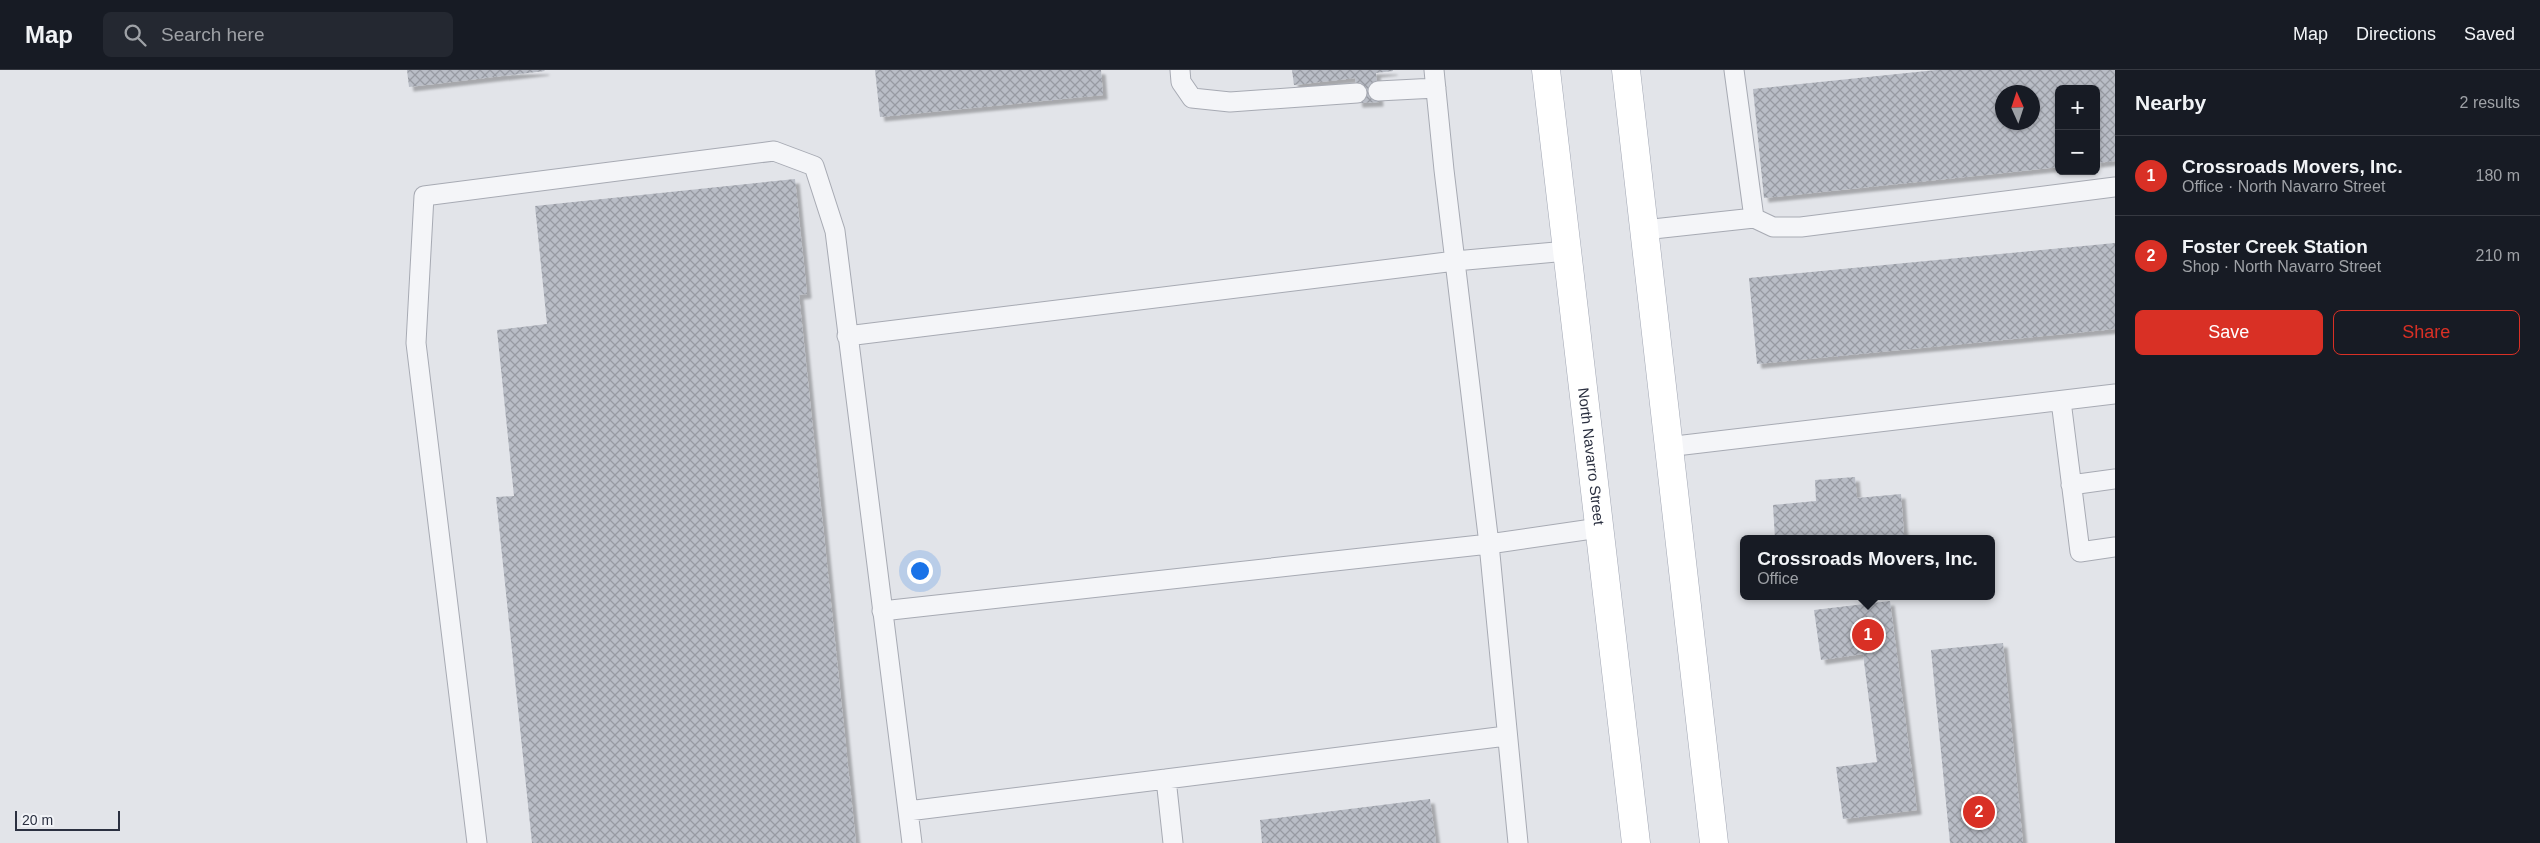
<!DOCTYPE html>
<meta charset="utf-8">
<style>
:root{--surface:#171b24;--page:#242831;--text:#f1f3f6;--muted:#9ea1a6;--line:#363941;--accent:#d93025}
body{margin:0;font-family:Arial,sans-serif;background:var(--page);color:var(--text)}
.controls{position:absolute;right:15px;top:15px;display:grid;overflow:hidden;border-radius:8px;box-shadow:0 1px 4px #0004}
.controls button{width:45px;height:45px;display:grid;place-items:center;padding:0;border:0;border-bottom:1px solid var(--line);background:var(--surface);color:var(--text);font:25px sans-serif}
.compass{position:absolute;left:1995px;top:15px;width:45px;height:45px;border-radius:50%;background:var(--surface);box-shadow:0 1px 4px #0004;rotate:357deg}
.scale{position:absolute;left:15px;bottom:12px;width:105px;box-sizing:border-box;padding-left:5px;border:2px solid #2b3040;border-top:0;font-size:14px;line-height:18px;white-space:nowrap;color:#2b3040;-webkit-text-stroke:4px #f1f3f7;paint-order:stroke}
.you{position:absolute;left:919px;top:500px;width:18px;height:18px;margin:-12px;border:4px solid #fff;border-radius:50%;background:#1a73e8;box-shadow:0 0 0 8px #1a73e833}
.badge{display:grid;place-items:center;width:32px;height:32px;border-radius:50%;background:var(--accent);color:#fff;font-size:16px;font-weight:700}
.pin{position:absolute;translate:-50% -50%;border:2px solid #fff;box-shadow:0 1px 5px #0006}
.popup{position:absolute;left:1740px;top:465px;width:255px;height:65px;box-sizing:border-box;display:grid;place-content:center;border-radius:8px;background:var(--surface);filter:drop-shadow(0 1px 4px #0005);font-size:16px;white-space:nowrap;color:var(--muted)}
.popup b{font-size:19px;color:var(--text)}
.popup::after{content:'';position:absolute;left:50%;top:100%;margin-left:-10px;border:10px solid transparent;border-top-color:var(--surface)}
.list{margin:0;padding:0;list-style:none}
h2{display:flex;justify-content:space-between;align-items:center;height:65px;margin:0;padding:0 20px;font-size:21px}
h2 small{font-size:16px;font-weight:400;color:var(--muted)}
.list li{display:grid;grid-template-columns:32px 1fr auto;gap:15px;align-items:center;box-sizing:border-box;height:80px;padding:0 20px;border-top:1px solid var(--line)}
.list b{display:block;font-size:19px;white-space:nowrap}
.list p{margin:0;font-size:16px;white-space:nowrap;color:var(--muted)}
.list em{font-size:16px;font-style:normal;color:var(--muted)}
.actions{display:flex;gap:10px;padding:15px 20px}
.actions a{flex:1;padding:11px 0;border:1px solid var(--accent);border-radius:8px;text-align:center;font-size:18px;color:var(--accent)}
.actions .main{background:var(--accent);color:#fff}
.icon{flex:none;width:28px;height:28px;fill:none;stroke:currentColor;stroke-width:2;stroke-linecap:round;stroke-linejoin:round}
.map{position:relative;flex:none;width:2115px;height:773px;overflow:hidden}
header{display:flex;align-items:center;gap:30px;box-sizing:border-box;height:70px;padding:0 25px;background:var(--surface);border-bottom:1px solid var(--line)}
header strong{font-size:24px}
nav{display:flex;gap:28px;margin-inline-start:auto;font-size:18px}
.search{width:350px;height:45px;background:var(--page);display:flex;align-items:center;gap:12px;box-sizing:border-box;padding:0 18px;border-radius:8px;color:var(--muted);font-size:19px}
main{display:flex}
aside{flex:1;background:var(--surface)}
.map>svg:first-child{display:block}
.building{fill:url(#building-cross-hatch);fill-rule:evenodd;filter:url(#shadow)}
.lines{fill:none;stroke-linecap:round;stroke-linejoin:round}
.lane-casing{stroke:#a7aab3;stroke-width:21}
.primary-casing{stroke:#a2a7b4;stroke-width:29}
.lane{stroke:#f4f5f8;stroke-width:19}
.primary{stroke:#fff;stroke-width:28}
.labels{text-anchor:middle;stroke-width:4.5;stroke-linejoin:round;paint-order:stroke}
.street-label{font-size:15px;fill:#2b3040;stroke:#f1f3f7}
</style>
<header>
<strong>Map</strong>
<div class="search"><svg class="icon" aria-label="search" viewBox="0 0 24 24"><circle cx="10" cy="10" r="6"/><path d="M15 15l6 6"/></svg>Search here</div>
<nav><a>Map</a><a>Directions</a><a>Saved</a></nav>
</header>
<main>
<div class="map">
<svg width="2115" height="773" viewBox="0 0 2115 773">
<defs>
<pattern id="building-cross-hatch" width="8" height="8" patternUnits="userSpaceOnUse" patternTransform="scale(1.25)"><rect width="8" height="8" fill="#b9bdc6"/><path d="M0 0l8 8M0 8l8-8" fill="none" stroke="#979aa2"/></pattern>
<filter id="shadow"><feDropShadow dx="4.5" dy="4.5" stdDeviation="1" flood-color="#0004"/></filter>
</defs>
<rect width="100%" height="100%" fill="#e2e4e9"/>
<path class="building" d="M407,0H544L545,1L409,17Z
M875,0H1101L1103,25L880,47Z
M1292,0H1393V1L1376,3L1379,32L1358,33L1355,8L1294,15Z
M1936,0H2115V91L2096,93V19H2059V97L1764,128L1753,19ZM2002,22H2032V52H2002Z
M795,109L807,224L799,225L856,773H532L496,427L514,426L497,260L547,254L535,136Z
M2115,173V259L1757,294L1749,208Z
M1855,407L1857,428L1901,424L1904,465L1855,469H1775L1773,435L1816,431L1815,410Z
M1890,531L1917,740L1843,749L1836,697L1877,692L1863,584L1821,590L1814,540Z
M2003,573L2023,773H1950L1931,580Z
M1430,729L1436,773H1262L1260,750Z"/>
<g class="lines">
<g class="lane-casing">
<path id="lane" d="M1180,0L1181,12L1192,28L1230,32L1357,23
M1434,0L1444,100L1489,474L1518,773
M1734,0L1754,148
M1378,21L1436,18
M1644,160L1754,148L1773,157H1801L2115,117
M847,266L1455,191L1567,181
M2061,331L2080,482L2115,477
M1667,377L2115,324
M2071,415L2115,409
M882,541L1489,474L1599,458
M1166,709L1506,666
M908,741L1166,709L1173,773
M477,773L416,273L424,126L774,81L814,96L835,161L912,773"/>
</g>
<g class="primary-casing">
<g id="primary">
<path id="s1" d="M1546,0L1636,773"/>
<path d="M1626,0L1714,773"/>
</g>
</g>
<use href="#lane" class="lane"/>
<use href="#primary" class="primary"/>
</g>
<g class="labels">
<g class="street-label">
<text dy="5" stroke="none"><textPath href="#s1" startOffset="389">North Navarro Street</textPath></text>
</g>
</g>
</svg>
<div class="controls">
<button>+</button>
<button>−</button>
</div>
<svg class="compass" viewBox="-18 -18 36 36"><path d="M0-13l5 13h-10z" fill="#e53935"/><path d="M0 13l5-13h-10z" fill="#9ea1a6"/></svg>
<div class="scale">20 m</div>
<div class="you"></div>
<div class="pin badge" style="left:1868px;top:565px">1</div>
<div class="popup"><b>Crossroads Movers, Inc.</b>Office</div>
<div class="pin badge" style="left:1979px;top:742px">2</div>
</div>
<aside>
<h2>Nearby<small>2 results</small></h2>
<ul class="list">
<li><span class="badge">1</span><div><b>Crossroads Movers, Inc.</b><p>Office · North Navarro Street</p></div><em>180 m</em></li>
<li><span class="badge">2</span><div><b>Foster Creek Station</b><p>Shop · North Navarro Street</p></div><em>210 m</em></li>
</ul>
<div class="actions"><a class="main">Save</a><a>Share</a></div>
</aside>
</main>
